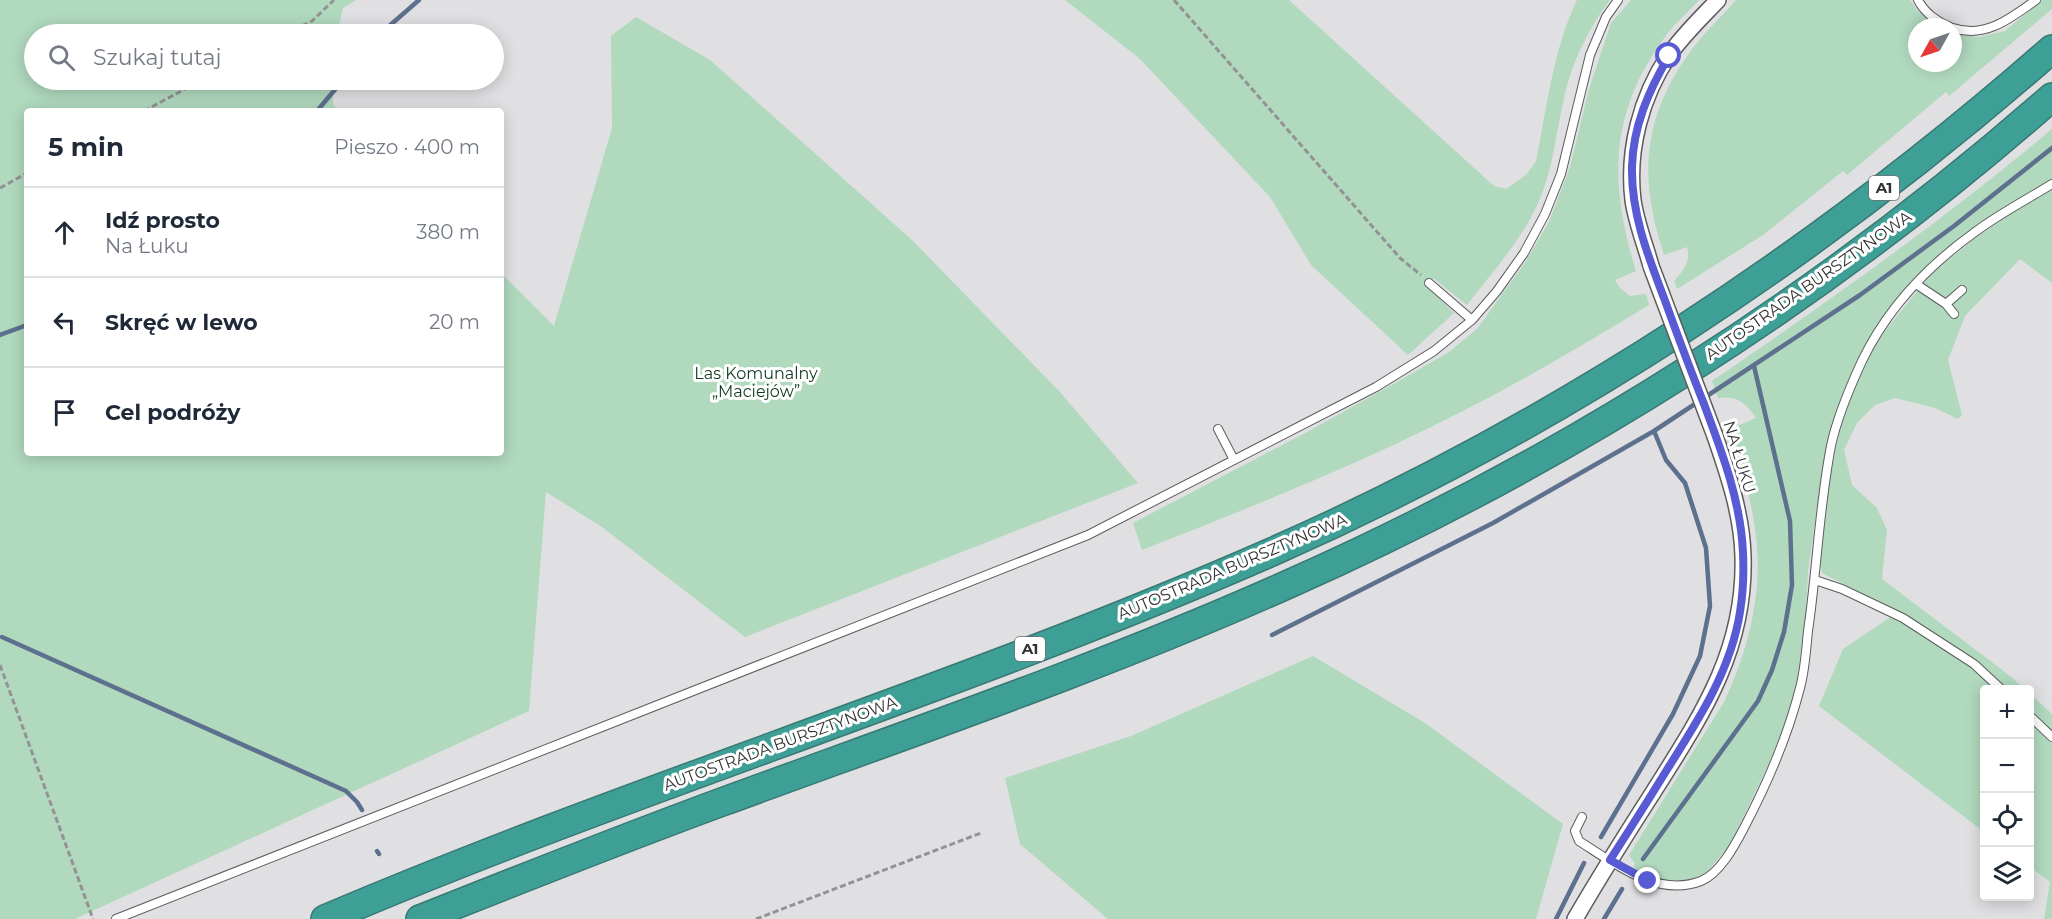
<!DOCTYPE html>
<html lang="pl">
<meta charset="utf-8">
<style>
:root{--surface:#fff;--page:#f2f2f3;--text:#1f2937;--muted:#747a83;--line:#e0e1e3}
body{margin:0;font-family:Montserrat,sans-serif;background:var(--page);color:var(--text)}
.controls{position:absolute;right:18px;bottom:18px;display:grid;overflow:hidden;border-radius:6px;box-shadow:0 3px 15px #0003}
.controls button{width:54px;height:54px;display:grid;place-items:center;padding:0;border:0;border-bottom:2px solid var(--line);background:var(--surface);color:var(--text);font:30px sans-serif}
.compass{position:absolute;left:1908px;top:18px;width:54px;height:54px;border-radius:50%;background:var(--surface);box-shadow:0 3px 15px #0003;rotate:230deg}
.stop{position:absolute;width:18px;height:18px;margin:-14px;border:4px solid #585bd3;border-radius:50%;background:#fff}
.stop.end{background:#585bd3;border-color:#fff;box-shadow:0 2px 6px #0008}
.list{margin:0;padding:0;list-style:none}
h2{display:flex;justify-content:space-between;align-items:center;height:78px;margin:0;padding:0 24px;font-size:26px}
h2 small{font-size:20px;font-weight:400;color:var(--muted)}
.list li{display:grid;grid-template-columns:39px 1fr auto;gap:18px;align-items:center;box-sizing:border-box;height:90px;padding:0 24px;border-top:2px solid var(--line)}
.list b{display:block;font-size:22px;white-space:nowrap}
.list p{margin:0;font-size:20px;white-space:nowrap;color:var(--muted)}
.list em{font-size:20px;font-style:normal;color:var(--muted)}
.icon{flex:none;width:33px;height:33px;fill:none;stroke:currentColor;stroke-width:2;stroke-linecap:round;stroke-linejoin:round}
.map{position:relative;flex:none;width:2052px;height:919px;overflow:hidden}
.search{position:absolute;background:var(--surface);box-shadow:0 3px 15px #0003;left:24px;top:24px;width:480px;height:66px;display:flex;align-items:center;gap:15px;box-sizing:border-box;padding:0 21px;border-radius:33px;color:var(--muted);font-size:22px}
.panel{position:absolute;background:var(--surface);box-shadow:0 3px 15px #0003;left:24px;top:108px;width:480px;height:348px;border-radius:6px}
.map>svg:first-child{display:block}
.green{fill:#b0d9be}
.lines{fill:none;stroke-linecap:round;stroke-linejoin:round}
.stream{stroke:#5d708e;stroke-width:4.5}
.lane-casing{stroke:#5c5c5f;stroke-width:10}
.street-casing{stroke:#5c5c5f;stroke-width:18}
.highway-casing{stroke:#397973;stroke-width:30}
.path{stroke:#939395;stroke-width:3;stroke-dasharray:6 3;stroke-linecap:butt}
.lane{stroke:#fff;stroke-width:8}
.street{stroke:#fff;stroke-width:15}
.highway{stroke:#3d9f96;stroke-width:27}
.street-bridge-casing{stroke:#5c5c5f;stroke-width:18;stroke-linecap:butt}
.street-bridge{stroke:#fff;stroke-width:15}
.route{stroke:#585bd3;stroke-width:8}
.labels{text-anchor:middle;stroke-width:6;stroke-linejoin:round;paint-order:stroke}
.shield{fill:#fff;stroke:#707070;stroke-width:1.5}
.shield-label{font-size:15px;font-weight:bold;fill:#323233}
.street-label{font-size:16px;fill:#323233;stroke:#fff}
.park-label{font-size:16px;fill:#113923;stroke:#fff}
</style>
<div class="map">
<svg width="2052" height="919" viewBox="0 0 2052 919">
<rect width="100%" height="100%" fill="#e0e0e3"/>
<path class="green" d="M0,0H356L343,8L337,34H34V80H333V104L338,111H27V453H501V273L554,326L612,128L611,36L636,17L710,60L912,240L1059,391L1138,483L745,637L602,527L546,492L529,711L75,919H0Z
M1065,0H1289L1494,186L1506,189L1526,175L1536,161C1547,107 1553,50 1577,0H1610C1588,29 1570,66 1563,103C1556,134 1553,166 1541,196C1525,237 1493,271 1467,305L1433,278L1427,286L1454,313L1408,355L1311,265L1270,197L1140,59Z
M1631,0H1699C1687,13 1672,26 1662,41C1608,117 1610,186 1636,271L1615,280L1620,288L1630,296L1646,294L1649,305C1578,348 1506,391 1431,427C1337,473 1239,512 1142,550L1133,523L1309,431L1397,382L1449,352L1477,329L1526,261L1549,222L1570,167L1589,89L1611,23Z
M1736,0H1910L1918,11L1937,27H1917V63H1953V34L1979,37L2005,31L2042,0H2052V9L1949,96L1946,92L1847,175L1843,171L1763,235L1677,289L1674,281C1684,270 1691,262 1687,247L1664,255C1640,182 1641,124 1685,59C1699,38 1719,19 1736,0Z
M2052,129V179L1979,223L1930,264L1853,373L1832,425L1821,480L1808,571L1806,612L1797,683L1788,717L1769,763L1730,845L1707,872L1695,878L1678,881L1659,879L1644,874L1633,867L1635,864L1629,855L1724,702C1748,651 1763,593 1756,536C1752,500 1740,464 1730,429L1756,418C1747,403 1736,395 1718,398L1712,381C1829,301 1944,220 2052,129Z
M2052,189V283L2020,259L1965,316L1948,360L1962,415L1958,419L1935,408L1895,398L1875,405L1857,423L1844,450L1852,485L1877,508L1887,530L1882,579L2005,672L2025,689L1984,690V832L1819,706L1843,649L1898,612L1822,573L1820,560L1827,494L1841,423L1859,377L1880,337L1932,273L1973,240L2015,210Z
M1313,656L1425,723L1563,824L1536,919H1108L1020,844L1005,778L1131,736Z
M2030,694L2052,714V919H2044L2050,882L2030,867Z"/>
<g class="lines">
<path class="stream" d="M380,34L419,0
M317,111L343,80
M0,335L27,325
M1272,635L1493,523L1654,431L1860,295L1954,226L2052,148
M2,637L346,791L357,802L362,810
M1601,837L1673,714L1700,656L1710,606L1706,548L1685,483L1666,460L1654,431
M377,851L379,854
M1643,859L1758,701L1772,670L1784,632L1792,585L1790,521L1754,366
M1556,919L1584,863
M1604,919L1622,889"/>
<g class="lane-casing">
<path id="lane" d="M1918,0C1924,12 1937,22 1950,27
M1953,28C1985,39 2011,18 2036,0
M1429,283L1472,320
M1916,284L1946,304L1954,314
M1946,304L1962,290
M1218,429L1234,460
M1815,580L1842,589L1903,618L1974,664L2002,690
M2030,716L2052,737
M1582,817L1575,831L1579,841C1614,863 1657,898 1701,881C1721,873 1736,843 1745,826C1768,782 1788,735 1800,688C1805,670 1806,650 1808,631C1817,570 1819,507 1831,446C1837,417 1850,387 1862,361C1887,309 1929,265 1975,232C1999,214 2026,200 2052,184
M116,919L1088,535L1376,387L1434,351L1472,320L1497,291L1524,253L1545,214L1561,174L1590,55L1606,17L1618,0"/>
</g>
<g class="street-casing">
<path id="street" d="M1651,266C1645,244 1636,222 1633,200C1627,150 1641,97 1669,55C1683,35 1701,18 1718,0
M1575,919C1600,876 1627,833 1654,791C1702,715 1746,649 1743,556C1742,514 1728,474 1715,436"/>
</g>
<g class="highway-casing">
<path id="highway" d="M325,919C637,786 963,688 1274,551C1557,426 1820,253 2052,49
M420,919C521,879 621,839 722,802C913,732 1106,666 1291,583C1566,461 1826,296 2052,97"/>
</g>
<path class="path" d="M1174,0L1400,258L1421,275
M286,34L312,21L334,0
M144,111L202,80
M0,188L27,173
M0,665L93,919
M756,919L981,833"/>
<use href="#lane" class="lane"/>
<use href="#street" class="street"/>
<use href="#highway" class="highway"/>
<g class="street-bridge-casing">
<path id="street-bridge" d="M1651,266L1715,436"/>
</g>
<use href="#street-bridge" class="street-bridge"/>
</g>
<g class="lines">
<path class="route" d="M1648,881L1610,860C1630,829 1649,799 1668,768C1699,719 1731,670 1740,612C1743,593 1744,573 1743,553C1741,502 1722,452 1704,404C1690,369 1677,334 1664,298C1648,256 1631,213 1632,167C1633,126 1649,90 1669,56"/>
</g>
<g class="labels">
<g class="shield">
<rect x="1869" y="176" width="30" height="24" rx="4.5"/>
<rect x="1015" y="637" width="30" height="24" rx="4.5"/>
</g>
<g class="shield-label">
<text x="1884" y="193">A1</text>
<text x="1030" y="654">A1</text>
</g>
<g class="street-label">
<text transform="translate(1808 285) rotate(-35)" y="6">AUTOSTRADA BURSZTYNOWA</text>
<text transform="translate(1740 457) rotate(73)" y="6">NA ŁUKU</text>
<text transform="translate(1232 566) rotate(-23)" y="6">AUTOSTRADA BURSZTYNOWA</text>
<text transform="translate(780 743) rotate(-20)" y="6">AUTOSTRADA BURSZTYNOWA</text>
</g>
<g class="park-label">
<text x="756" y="379">Las Komunalny<tspan x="756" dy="18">„Maciejów”</tspan></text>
</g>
</g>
</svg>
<div class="controls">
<button>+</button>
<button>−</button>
<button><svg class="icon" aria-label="locate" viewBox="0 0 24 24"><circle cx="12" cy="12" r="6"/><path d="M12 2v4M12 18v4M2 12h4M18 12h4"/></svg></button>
<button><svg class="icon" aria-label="layers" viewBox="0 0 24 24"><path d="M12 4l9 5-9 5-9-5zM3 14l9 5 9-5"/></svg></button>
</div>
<svg class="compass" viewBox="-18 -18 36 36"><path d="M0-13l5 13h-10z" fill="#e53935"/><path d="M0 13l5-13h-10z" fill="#747a83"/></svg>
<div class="stop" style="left:1669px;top:56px"></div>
<div class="stop end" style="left:1648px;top:881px"></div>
<div class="search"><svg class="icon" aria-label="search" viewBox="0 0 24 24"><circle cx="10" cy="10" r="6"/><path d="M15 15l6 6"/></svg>Szukaj tutaj</div>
<section class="panel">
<h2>5 min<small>Pieszo · 400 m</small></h2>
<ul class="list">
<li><svg class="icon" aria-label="ahead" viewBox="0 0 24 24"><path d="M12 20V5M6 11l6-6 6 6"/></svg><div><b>Idź prosto</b><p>Na Łuku</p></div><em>380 m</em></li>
<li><svg class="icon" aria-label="left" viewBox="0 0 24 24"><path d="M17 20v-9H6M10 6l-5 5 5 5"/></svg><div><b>Skręć w lewo</b></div><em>20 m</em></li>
<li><svg class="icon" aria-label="arrive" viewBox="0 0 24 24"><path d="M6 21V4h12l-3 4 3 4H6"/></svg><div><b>Cel podróży</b></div></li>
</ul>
</section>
</div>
